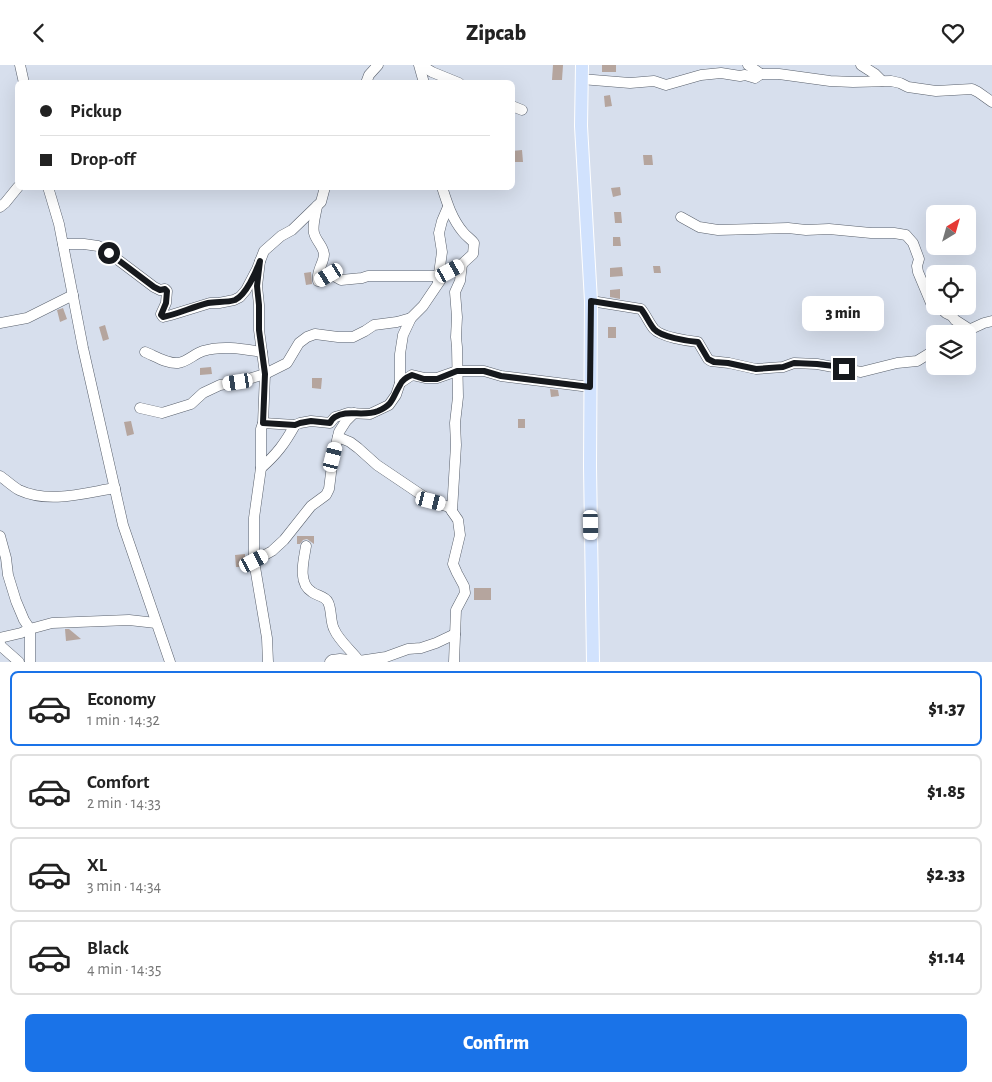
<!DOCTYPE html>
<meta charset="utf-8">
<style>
body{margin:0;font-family:"Alegreya Sans",sans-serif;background:#f2f2f2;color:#222;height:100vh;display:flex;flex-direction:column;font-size:19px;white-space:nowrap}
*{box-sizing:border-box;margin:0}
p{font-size:16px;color:#767676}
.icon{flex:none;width:28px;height:28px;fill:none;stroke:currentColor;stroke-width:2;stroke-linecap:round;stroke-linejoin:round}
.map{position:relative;height:597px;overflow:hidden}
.side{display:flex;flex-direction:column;background:#fff;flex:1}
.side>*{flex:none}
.hud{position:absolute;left:15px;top:15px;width:500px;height:110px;border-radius:8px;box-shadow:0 5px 20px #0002;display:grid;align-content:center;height:110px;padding:0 25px;background:#fff}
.needle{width:32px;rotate:37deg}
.tools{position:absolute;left:926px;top:140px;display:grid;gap:10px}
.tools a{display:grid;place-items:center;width:50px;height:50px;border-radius:8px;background:#fff;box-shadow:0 5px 20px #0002;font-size:25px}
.end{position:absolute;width:22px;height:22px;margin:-11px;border:6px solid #16191d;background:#fff;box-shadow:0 0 0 2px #fff}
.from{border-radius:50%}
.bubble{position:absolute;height:35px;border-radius:8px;background:#fff;box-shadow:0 5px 20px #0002;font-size:16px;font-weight:800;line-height:35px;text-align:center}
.car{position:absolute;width:15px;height:30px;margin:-15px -8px;border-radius:6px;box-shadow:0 0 4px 1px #0007;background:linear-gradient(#fff 24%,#345 0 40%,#fff 0 76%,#345 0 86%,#fff 0)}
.hud b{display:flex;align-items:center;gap:18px;height:48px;font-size:19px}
.hud b+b{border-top:1px solid #e0e0e0}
.hud i{width:12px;height:12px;background:#222}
ul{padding:9px 0 0;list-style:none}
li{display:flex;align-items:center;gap:15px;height:75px;margin:0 10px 8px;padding:0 15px;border:2px solid #e0e0e0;border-radius:8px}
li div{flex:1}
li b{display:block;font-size:19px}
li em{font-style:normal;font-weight:800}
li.on{border-color:#1a73e8}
li>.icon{width:45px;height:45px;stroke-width:1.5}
.cta{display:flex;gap:10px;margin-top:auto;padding:10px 25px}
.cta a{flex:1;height:58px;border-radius:8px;background:#1a73e8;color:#fff;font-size:20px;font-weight:800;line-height:58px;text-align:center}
header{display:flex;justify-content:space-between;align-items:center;height:65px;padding:0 25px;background:#fff;font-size:22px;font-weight:800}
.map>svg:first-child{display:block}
.building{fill:#b5a59e}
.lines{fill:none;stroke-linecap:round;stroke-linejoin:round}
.minor-casing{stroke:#59606c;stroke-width:11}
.major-casing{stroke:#fff;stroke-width:14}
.minor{stroke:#fff;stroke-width:10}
.major{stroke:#d1e2fd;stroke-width:12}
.route{stroke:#16191d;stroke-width:6}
</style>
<header><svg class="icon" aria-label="back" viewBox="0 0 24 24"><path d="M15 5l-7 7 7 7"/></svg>Zipcab<svg class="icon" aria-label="heart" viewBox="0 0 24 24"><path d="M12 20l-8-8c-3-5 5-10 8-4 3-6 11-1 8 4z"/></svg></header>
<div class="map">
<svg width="992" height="597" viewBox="0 0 992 597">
<rect width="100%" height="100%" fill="#d7dfed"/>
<g class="building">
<polygon points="553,0 563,0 562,15 552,15"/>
<rect x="602" y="0" width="14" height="7"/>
<polygon points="610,30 612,41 605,42 604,31"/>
<polygon points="522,85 523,97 512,97 512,86"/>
<polygon points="643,90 652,90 653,100 644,100"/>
<polygon points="620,122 621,130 613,132 611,123"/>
<polygon points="614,147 621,147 622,158 615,158"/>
<polygon points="613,172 620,172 621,181 613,181"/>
<polygon points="653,201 660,201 661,208 654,208"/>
<polygon points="622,202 623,211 610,212 610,203"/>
<polygon points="311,207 312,219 306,220 304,208"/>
<polygon points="620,224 620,234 610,232 610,225"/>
<polygon points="63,243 67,254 60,257 57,245"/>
<polygon points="105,260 109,274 103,276 99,262"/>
<rect x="608" y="262" width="8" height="11"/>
<polygon points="211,302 212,309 200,310 200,303"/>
<polygon points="312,313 322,313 321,324 312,323"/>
<polygon points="550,324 558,325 559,331 551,332"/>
<rect x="518" y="354" width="7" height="9"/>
<polygon points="131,356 134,369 127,371 124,357"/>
<polygon points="297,471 314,471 314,479 307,474 303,475 300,479 297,479"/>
<polygon points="245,489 245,502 236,502 235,490"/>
<rect x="474" y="523" width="17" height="12"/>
<polygon points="65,564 69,564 81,574 66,576"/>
</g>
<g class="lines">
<g class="minor-casing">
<g id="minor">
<polyline points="20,0 24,18"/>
<polyline points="419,0 424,18"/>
<polyline points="421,0 432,7 459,18"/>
<polyline points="748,0 761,9"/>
<polyline points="861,0 875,9 882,16"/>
<polyline points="581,14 630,18 654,16 666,20 701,10 721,8 740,11 745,10 755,13 761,9 779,9 830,16 853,17 891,16 900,18 908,22 936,26 972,24 978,27 992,37"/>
<polyline points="366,18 369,10 378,0"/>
<polyline points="512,41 522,45"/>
<polyline points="48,122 59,159 83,283 123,460 170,597"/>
<path d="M 317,141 C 316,149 312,160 314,168 C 316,176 323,181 324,189 C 324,198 316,206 318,216 L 319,216 L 329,210 L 334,211 L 341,215 L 362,213 L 368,211 L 438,211"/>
<polyline points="0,142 5,138 18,122"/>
<polyline points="681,152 699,162 718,165 788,163 806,165 829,164 871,168 894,168 906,170 913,178 919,194 917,201 918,207 931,238 935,240"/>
<polyline points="63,179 84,179 98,181 109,188 154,222 160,225 165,224 167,226 166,238 161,249 163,252 171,250 210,238 219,238 234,235 240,232 246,225 257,204 264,186 281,171 292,165 321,137 325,122"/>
<polyline points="260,196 257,221 259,240 259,265 265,309 263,358 261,364 261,403 254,453 254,496 267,573 268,597"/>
<polyline points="438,216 442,187 439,168 442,156 448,142"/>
<path d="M 591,236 L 641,244 C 646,250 649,258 654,264 C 661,272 688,276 698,277 L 708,294 L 711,296 L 729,298 L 756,304 L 783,302 L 794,298 L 817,299 L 861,307 L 897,298 L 917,296 L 935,285"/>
<polyline points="938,241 946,248 952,251 955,255 969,264"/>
<polyline points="0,258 27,253 73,230"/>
<polyline points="960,269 984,258 992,256"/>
<path d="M 145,287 C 155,291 167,299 178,298 C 187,297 194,289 203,286 C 222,280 243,284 262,287"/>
<polyline points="400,318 412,310 425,313 437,313 457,306 484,306 501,311 590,322"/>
<polyline points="140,343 162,348 191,339 203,328 220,320 238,317 265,309 287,298 299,278 307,272 315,269 338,272 353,272 365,266 374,260 397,257 411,253"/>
<path d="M 263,358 L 295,360 L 300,358 L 311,356 L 330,358 L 335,352 L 342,350 L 348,348 L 370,349 L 389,340 L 396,330 L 400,318 L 400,289 L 403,270 L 411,253 L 423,241 L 442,213 L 450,206 L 462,199 L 473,189 L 474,178 C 471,174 466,171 463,167 C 452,154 447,138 442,122"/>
<polyline points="338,372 350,377 358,383 377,400 423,431 431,436 449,442 458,455 460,470 453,499 457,508 464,521 465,528 456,545 454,597"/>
<path d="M 261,403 C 277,389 285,378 295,360"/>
<path d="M 0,411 C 6,415 12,421 19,425 C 49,439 84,428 115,423"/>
<polyline points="452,446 456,380 455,358 458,332 457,282 456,272 457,252 455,227 460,216 462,199"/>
<polyline points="0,471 6,493 8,510 16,536 24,555 30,564 30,597"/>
<path d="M 306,481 C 304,494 297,518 312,527 C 317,531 325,531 328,537 C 332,545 330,556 334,564 C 339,576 352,586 360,597"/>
<polyline points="254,496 272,486 284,475 311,441 326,430 329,424 333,392 339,367 346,356 354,348"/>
<polyline points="0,573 21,568 30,564 52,558 129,555 156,558"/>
<polyline points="0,579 2,582 19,597"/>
<polyline points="330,597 332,595 340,594 359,596 386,592 408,584 421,583 436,578 455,569"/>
</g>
</g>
<g class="major-casing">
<polyline id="major" points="582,0 581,61 591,236 590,401 593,597"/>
</g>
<use href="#minor" class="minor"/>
<use href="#major" class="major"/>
</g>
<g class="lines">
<path class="route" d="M 109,188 L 154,222 L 160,225 L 165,224 L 167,226 L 166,238 L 161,250 L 163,252 C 178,249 192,242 208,238 C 216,236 226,238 235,235 C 246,230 256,207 260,196 L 257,221 L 259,240 L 259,265 L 265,309 L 263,358 L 295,360 L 300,358 L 311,356 L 330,358 C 331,356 333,353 335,352 C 347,344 363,352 378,346 C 394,339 392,333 400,320 C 402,315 407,312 412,310 L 424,314 L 437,314 L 457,306 L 484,306 L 501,311 L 590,322 L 591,236 L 641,244 C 646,250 649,258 654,264 C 661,272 687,276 698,277 L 708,294 L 714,297 L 728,298 L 756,304 L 783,302 L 794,298 L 817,299 L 834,301 L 844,304"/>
</g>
</svg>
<div class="tools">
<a><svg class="needle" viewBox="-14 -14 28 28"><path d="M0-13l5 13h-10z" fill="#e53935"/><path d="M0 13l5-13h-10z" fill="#767676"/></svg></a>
<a><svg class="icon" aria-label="locate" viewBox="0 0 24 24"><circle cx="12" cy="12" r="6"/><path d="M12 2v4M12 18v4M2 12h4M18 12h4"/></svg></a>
<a><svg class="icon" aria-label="layers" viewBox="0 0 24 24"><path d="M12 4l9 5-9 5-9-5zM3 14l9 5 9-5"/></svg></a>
</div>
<i class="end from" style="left:109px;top:188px"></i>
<i class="end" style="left:844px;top:304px"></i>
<div class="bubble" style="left:802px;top:231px;width:82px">3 min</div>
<i class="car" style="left:450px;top:206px;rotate:61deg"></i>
<i class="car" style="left:329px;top:210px;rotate:239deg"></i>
<i class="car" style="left:238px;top:317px;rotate:261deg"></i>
<i class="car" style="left:333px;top:392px;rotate:14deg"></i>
<i class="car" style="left:431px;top:436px;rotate:104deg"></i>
<i class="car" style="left:591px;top:460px;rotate:179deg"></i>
<i class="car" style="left:254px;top:496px;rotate:63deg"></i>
<div class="hud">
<b><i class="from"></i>Pickup</b>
<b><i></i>Drop-off</b>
</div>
</div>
<section class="side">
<ul>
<li class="on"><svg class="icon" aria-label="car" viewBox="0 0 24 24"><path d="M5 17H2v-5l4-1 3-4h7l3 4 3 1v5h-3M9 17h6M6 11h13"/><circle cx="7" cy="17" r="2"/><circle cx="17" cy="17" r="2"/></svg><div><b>Economy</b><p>1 min · 14:32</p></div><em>$1.37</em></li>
<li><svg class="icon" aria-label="car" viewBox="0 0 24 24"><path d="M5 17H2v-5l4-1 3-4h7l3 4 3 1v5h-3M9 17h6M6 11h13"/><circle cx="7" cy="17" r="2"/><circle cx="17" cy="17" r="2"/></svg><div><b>Comfort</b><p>2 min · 14:33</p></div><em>$1.85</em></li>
<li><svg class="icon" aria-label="car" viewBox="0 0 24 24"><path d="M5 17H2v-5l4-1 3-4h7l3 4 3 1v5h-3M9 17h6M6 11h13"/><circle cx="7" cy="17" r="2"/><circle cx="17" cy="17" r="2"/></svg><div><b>XL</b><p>3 min · 14:34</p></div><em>$2.33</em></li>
<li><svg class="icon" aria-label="car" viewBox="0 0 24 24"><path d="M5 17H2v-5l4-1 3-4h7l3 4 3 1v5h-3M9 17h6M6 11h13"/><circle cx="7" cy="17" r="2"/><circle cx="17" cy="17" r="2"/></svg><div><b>Black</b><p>4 min · 14:35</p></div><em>$1.14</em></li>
</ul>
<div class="cta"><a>Confirm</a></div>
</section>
